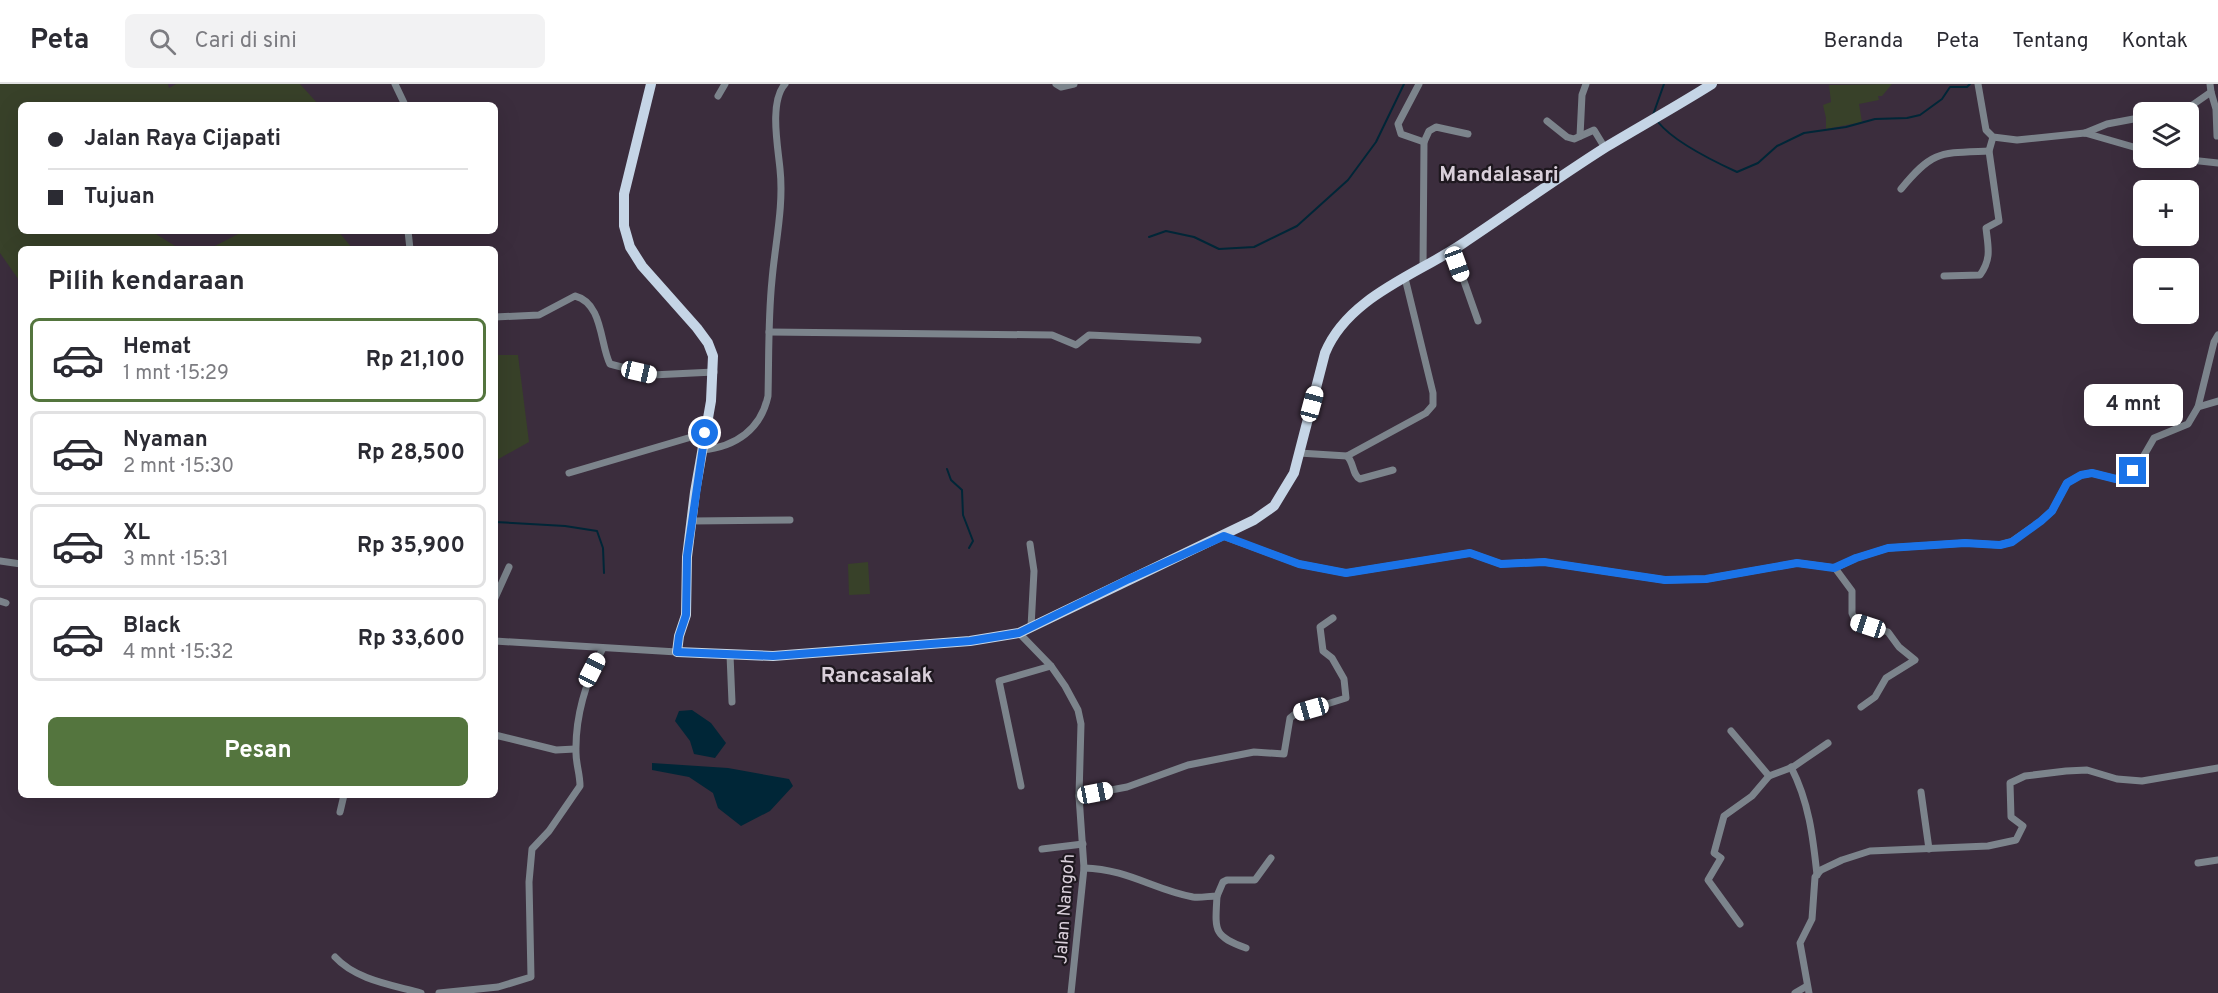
<!DOCTYPE html>
<html lang="id">
<meta charset="utf-8">
<style>
body{margin:0;font-family:Overpass,sans-serif;background:#f2f2f3;color:#2b2b33;height:100vh;display:flex;flex-direction:column;font-size:22px;white-space:nowrap}
*{box-sizing:border-box;margin:0}
p{font-size:20px;color:#7c7c81}
.icon{flex:none;width:33px;height:33px;fill:none;stroke:currentColor;stroke-width:2;stroke-linecap:round;stroke-linejoin:round}
.map{position:relative;flex:1;overflow:hidden}
.drawer{position:absolute;left:18px;top:162px;width:480px;height:552px;display:flex;flex-direction:column;background:#fff;border-radius:9px;box-shadow:0 6px 24px #0002}
.drawer>*{flex:none}
.top-card{position:absolute;left:18px;top:18px;width:480px;height:132px;border-radius:9px;box-shadow:0 6px 24px #0002;display:grid;align-content:center;height:132px;padding:0 30px;background:#fff}
.controls{position:absolute;left:2133px;top:18px;display:grid;gap:12px}
.controls a{display:grid;place-items:center;width:66px;height:66px;border-radius:9px;background:#fff;box-shadow:0 6px 24px #0002;font-size:30px}
.end{position:absolute;width:27px;height:27px;margin:-14px;border:8px solid #1a73e8;background:#fff;box-shadow:0 0 0 3px #fff}
.from{border-radius:50%}
.bubble{position:absolute;height:42px;border-radius:9px;background:#fff;box-shadow:0 6px 24px #0002;font-size:20px;font-weight:700;line-height:42px;text-align:center}
.car{position:absolute;width:18px;height:36px;margin:-18px -9px;border-radius:8px;box-shadow:0 0 4px 2px #0007;background:linear-gradient(#fff 24%,#345 0 40%,#fff 0 76%,#345 0 86%,#fff 0)}
.top-card b{display:flex;align-items:center;gap:21px;height:57px;font-size:22px}
.top-card b+b{border-top:2px solid #e1e1e2}
.top-card i{width:15px;height:15px;background:#2b2b33}
ul{padding:0;list-style:none}
li{display:flex;align-items:center;gap:18px;height:84px;margin:0 12px 9px;padding:0 18px;border:3px solid #e1e1e2;border-radius:9px}
li div{flex:1}
li b{display:block;font-size:22px}
li em{font-style:normal;font-weight:700}
li.current{border-color:#54753e}
li>.icon{width:54px;height:54px;stroke-width:1.5}
h2{padding:0 30px;font-size:27px;line-height:72px}
.button{display:flex;gap:12px;margin-top:auto;padding:12px 30px}
.button a{flex:1;height:69px;border-radius:9px;background:#54753e;color:#fff;font-size:24px;font-weight:700;line-height:69px;text-align:center}
header{display:flex;align-items:center;gap:36px;box-sizing:border-box;height:84px;padding:0 30px;background:#fff;border-bottom:2px solid #e1e1e2}
header strong{font-size:28px}
nav{display:flex;gap:33px;margin-inline-start:auto;font-size:21px}
.search{width:420px;height:54px;background:#f2f2f3;display:flex;align-items:center;gap:15px;box-sizing:border-box;padding:0 21px;border-radius:9px;color:#7c7c81;font-size:22px}
.map>svg:first-child{display:block}
.green{fill:#384129}
.water{fill:#002637}
.lines{fill:none;stroke-linecap:round;stroke-linejoin:round}
.stream{stroke:#002637;stroke-width:2}
.minor{stroke:#7c848c;stroke-width:7}
.primary{stroke:#c5d5e6;stroke-width:10}
.route{stroke:#1a73e8;stroke-width:8}
.labels{text-anchor:middle;stroke-width:4.5;stroke-linejoin:round;paint-order:stroke}
.street-label{font-size:18px;fill:#d9cfda;stroke:#1e181f}
.quarter-label{font-size:21px;font-weight:bold;fill:#d9cfda;stroke:#1e181f}
</style>
<header>
<strong>Peta</strong>
<div class="search"><svg class="icon" aria-label="search" viewBox="0 0 24 24"><circle cx="10" cy="10" r="6"/><path d="M15 15l6 6"/></svg>Cari di sini</div>
<nav><a>Beranda</a><a>Peta</a><a>Tentang</a><a>Kontak</a></nav>
</header>
<div class="map">
<svg width="2218" height="909" viewBox="0 0 2218 909">
<rect width="100%" height="100%" fill="#3b2d3d"/>
<g class="green">
<polygon points="0,0 168,0 169,4 176,0 300,0 319,21 21,21 21,147 151,147 180,165 21,165 21,199 0,169"/>
<polygon points="1892,0 1882,12 1878,12 1879,16 1859,20 1862,38 1826,45 1826,34 1823,21 1831,18 1829,1"/>
<polygon points="244,147 338,147 353,165 209,165"/>
<polygon points="495,271 518,271 529,358 495,377"/>
<polygon points="868,478 870,510 849,511 848,480"/>
</g>
<g class="water">
<polygon points="692,626 711,639 726,659 715,674 694,670 690,657 675,637 679,627"/>
<polygon points="652,679 728,684 789,695 793,702 770,727 741,742 718,724 713,709 689,693 652,686"/>
</g>
<g class="lines">
<g class="stream">
<polyline points="1653,31 1664,0"/>
<path d="M 1658,38 C 1674,58 1713,77 1737,88 L 1758,79 L 1777,62 L 1804,49 L 1846,43 L 1875,35 L 1907,34 L 1920,31 L 1942,15 L 1950,3 L 1967,3 L 1970,0"/>
<polyline points="1149,153 1166,147 1194,153 1219,165 1254,163 1297,142 1348,96 1376,58 1404,0"/>
<polyline points="947,385 951,396 962,406 963,431 973,457 969,464"/>
<polyline points="495,438 565,442 597,447 603,464 604,489"/>
</g>
<g class="minor">
<polyline points="395,0 405,21"/>
<polyline points="1056,0 1061,3 1074,0"/>
<polyline points="1419,0 1398,40 1401,50 1424,58 1429,47 1436,43 1468,50"/>
<polyline points="1978,0 1986,46 1993,53 2017,56 2085,49 2144,66"/>
<polyline points="2211,8 2216,25 2217,52"/>
<polyline points="718,12 725,0"/>
<polyline points="2164,28 2191,22 2211,8 2210,0"/>
<polyline points="1547,37 1567,53 1574,55 1594,46 1605,64"/>
<polyline points="2085,49 2107,40 2144,33"/>
<polyline points="1580,52 1582,11 1586,0"/>
<polyline points="2172,74 2218,79"/>
<path d="M 1901,105 C 1933,66 1940,69 1989,67"/>
<polyline points="408,147 410,165"/>
<polyline points="1453,166 1478,237"/>
<polyline points="1423,184 1424,58"/>
<path d="M 1944,192 L 1980,191 C 1992,174 1988,163 1986,144 L 1999,137 L 1989,67 L 1993,53"/>
<path d="M 495,233 L 539,231 L 575,212 C 603,219 600,261 610,280 L 652,291 L 714,288"/>
<polyline points="769,248 1052,251 1076,261 1089,251 1198,256"/>
<polyline points="2198,323 2214,258 2218,251"/>
<path d="M 702,366 C 736,363 761,345 768,312 C 769,273 768,235 772,196 C 775,160 784,122 780,85 C 778,63 769,18 785,0"/>
<path d="M 1299,369 L 1347,372 C 1354,378 1352,391 1360,395 L 1393,386"/>
<polyline points="1347,372 1426,329 1433,321 1433,309 1405,194"/>
<polyline points="569,389 705,349"/>
<polyline points="692,437 790,436"/>
<polyline points="1223,452 1299,480 1346,489 1470,469 1501,480 1544,478 1665,496 1706,495 1797,479 1835,484 1856,474 1888,464 1965,459 2000,461 2011,458 2041,437 2052,427 2067,399 2081,391 2092,389 2116,395 2126,392 2139,380 2154,354 2188,340 2198,323 2218,317"/>
<polyline points="1030,460 1034,487 1031,543"/>
<polyline points="0,477 21,480"/>
<polyline points="1835,484 1852,507 1852,529 1856,538 1888,548 1899,563 1915,576 1886,594 1875,613 1861,623"/>
<polyline points="495,514 509,483"/>
<polyline points="0,517 6,519"/>
<polyline points="1019,549 1051,582 1065,602 1078,626 1081,640 1079,712 1084,784 1071,909"/>
<polyline points="495,557 677,568"/>
<polyline points="730,571 732,618"/>
<polyline points="1731,647 1769,692 1793,683 1828,659"/>
<polyline points="495,651 556,666 575,665"/>
<path d="M 1791,683 C 1809,718 1813,753 1817,791"/>
<polyline points="1021,702 999,597 1051,582"/>
<polyline points="1921,708 1929,765"/>
<polyline points="1079,712 1127,703 1188,681 1254,668 1284,670 1290,634 1295,630 1346,614 1344,595 1332,574 1323,567 1320,543 1333,534"/>
<polyline points="340,728 344,711"/>
<polyline points="1042,765 1083,760"/>
<polyline points="2198,779 2218,776"/>
<path d="M 1084,784 C 1128,785 1154,806 1193,813 C 1201,814 1209,812 1217,812 L 1223,798 L 1227,796 L 1255,796 L 1271,774"/>
<path d="M 1217,812 C 1215,847 1213,852 1246,864"/>
<polyline points="1740,840 1708,796 1721,774 1714,769 1724,732 1752,712 1769,692"/>
<path d="M 335,873 C 356,896 393,901 421,909"/>
<path d="M 439,909 L 498,903 L 531,893 L 529,798 L 532,765 L 549,747 L 580,702 C 580,690 576,680 576,669 C 575,633 587,595 603,564"/>
<polyline points="1795,909 1807,902"/>
<polyline points="1809,909 1800,859 1812,835 1815,793 1821,786 1842,776 1870,767 1988,762 2016,756 2023,742 2011,733 2010,699 2025,692 2066,687 2087,686 2117,695 2142,697 2218,684"/>
</g>
<path class="primary" d="M 651,0 L 624,110 L 624,142 L 630,163 L 642,182 L 697,244 L 708,259 L 713,272 L 711,317 L 695,408 L 687,473 L 686,531 L 679,552 L 677,568 L 773,572 L 970,557 L 1019,549 L 1254,436 L 1274,422 L 1294,389 L 1325,269 C 1348,213 1416,191 1462,160 C 1510,128 1557,94 1606,63 C 1641,42 1677,22 1712,0"/>
</g>
<g class="lines">
<polyline class="route" points="705,349 687,472 686,531 679,552 677,568 773,572 970,557 1019,549 1129,495 1224,452 1299,480 1346,489 1470,469 1501,480 1544,478 1665,496 1706,495 1797,479 1834,484 1856,474 1888,464 1965,459 2000,461 2012,458 2041,437 2052,427 2067,399 2081,391 2092,389 2116,395 2133,387"/>
</g>
<g class="labels">
<g class="street-label">
<text transform="translate(1064 825) rotate(-86)" y="6">Jalan Nangoh</text>
</g>
<g class="quarter-label">
<text x="1499" y="97">Mandalasari</text>
<text x="877" y="598">Rancasalak</text>
</g>
</g>
</svg>
<div class="controls">
<a><svg class="icon" aria-label="layers" viewBox="0 0 24 24"><path d="M12 4l9 5-9 5-9-5zM3 14l9 5 9-5"/></svg></a>
<a>+</a>
<a>−</a>
</div>
<i class="end from" style="left:705px;top:349px"></i>
<i class="end" style="left:2133px;top:387px"></i>
<div class="bubble" style="left:2084px;top:300px;width:99px">4 mnt</div>
<i class="car" style="left:1457px;top:180px;rotate:160deg"></i>
<i class="car" style="left:639px;top:288px;rotate:103deg"></i>
<i class="car" style="left:1312px;top:320px;rotate:15deg"></i>
<i class="car" style="left:1868px;top:542px;rotate:288deg"></i>
<i class="car" style="left:592px;top:586px;rotate:27deg"></i>
<i class="car" style="left:1311px;top:625px;rotate:254deg"></i>
<i class="car" style="left:1095px;top:709px;rotate:79deg"></i>
<div class="top-card">
<b><i class="from"></i>Jalan Raya Cijapati</b>
<b><i></i>Tujuan</b>
</div>
<section class="drawer">
<h2>Pilih kendaraan</h2>
<ul>
<li class="current"><svg class="icon" aria-label="car" viewBox="0 0 24 24"><path d="M5 17H2v-5l4-1 3-4h7l3 4 3 1v5h-3M9 17h6M6 11h13"/><circle cx="7" cy="17" r="2"/><circle cx="17" cy="17" r="2"/></svg><div><b>Hemat</b><p>1 mnt · 15:29</p></div><em>Rp 21,100</em></li>
<li><svg class="icon" aria-label="car" viewBox="0 0 24 24"><path d="M5 17H2v-5l4-1 3-4h7l3 4 3 1v5h-3M9 17h6M6 11h13"/><circle cx="7" cy="17" r="2"/><circle cx="17" cy="17" r="2"/></svg><div><b>Nyaman</b><p>2 mnt · 15:30</p></div><em>Rp 28,500</em></li>
<li><svg class="icon" aria-label="car" viewBox="0 0 24 24"><path d="M5 17H2v-5l4-1 3-4h7l3 4 3 1v5h-3M9 17h6M6 11h13"/><circle cx="7" cy="17" r="2"/><circle cx="17" cy="17" r="2"/></svg><div><b>XL</b><p>3 mnt · 15:31</p></div><em>Rp 35,900</em></li>
<li><svg class="icon" aria-label="car" viewBox="0 0 24 24"><path d="M5 17H2v-5l4-1 3-4h7l3 4 3 1v5h-3M9 17h6M6 11h13"/><circle cx="7" cy="17" r="2"/><circle cx="17" cy="17" r="2"/></svg><div><b>Black</b><p>4 mnt · 15:32</p></div><em>Rp 33,600</em></li>
</ul>
<div class="button"><a>Pesan</a></div>
</section>
</div>
